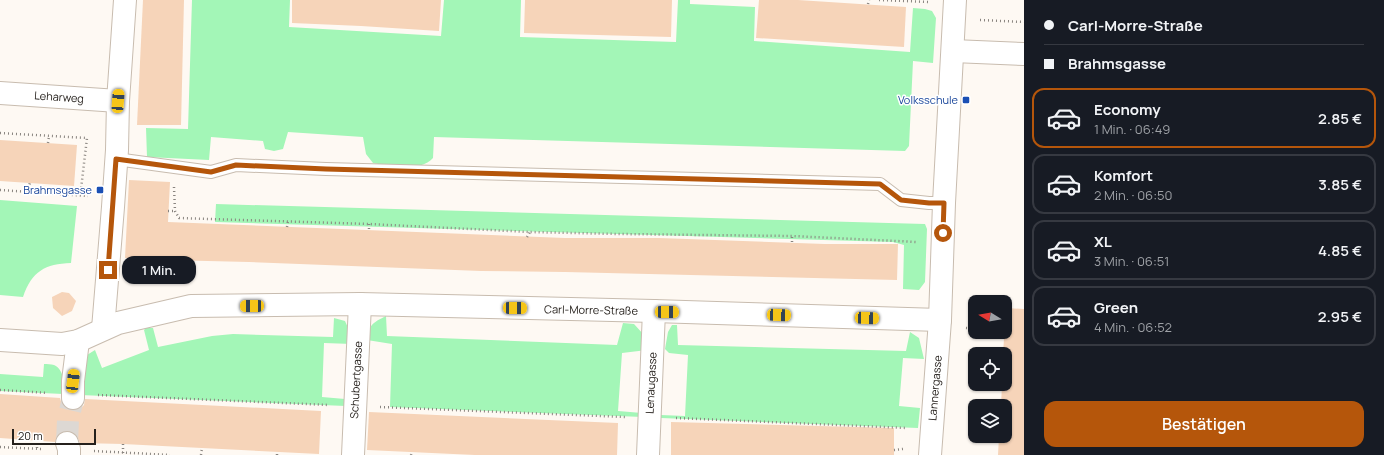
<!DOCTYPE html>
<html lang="de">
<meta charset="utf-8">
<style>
body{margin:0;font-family:Manrope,sans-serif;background:#20242c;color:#f1f3f6;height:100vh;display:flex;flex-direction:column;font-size:15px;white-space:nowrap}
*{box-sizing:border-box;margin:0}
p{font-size:13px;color:#9ea1a6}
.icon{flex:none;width:22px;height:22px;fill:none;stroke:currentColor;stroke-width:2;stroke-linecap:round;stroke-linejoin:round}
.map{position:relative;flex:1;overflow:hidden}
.drawer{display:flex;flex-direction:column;background:#171b24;width:360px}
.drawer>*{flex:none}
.top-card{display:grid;align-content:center;height:88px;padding:0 20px;background:#171b24}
.needle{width:26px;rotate:281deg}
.controls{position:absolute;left:968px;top:295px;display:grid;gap:8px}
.controls a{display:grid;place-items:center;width:44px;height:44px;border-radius:8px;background:#171b24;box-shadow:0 1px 3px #0004;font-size:20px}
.scale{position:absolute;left:12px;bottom:10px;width:84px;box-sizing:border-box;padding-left:4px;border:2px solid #25201c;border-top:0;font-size:11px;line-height:14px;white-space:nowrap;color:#25201c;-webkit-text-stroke:3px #fff;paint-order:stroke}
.end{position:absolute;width:18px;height:18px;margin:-9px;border:5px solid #b5560b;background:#fff;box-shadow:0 0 0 2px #fff}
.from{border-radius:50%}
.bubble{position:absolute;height:28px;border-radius:12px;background:#171b24;box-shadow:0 1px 3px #0004;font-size:13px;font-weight:600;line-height:28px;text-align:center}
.car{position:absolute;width:12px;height:24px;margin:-12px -6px;border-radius:5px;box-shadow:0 0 3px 1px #0007;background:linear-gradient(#f5c518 24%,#345 0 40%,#f5c518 0 76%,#345 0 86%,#f5c518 0)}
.top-card b{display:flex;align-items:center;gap:14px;height:38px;font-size:15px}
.top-card b+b{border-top:1px solid #363941}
.top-card i{width:10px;height:10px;background:#f1f3f6}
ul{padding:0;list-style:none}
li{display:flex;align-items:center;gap:12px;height:60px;margin:0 8px 6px;padding:0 12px;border:2px solid #363941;border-radius:12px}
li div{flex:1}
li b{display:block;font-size:15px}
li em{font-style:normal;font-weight:600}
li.selected{border-color:#b5560b}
li>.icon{width:36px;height:36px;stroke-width:1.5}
.primary-button{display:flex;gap:8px;margin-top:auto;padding:8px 20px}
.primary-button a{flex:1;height:46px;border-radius:12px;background:#b5560b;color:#fff;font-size:16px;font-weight:600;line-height:46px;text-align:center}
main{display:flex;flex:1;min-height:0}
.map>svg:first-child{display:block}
.green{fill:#a3f6b7}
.building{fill:#f6d4b9}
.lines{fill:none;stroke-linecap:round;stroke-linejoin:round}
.street-tunnel{stroke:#ddd8d3;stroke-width:22;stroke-dasharray:22 11;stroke-linecap:butt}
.lane-casing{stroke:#c8bcaf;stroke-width:14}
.street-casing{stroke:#c8bcaf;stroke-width:24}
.path{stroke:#89847f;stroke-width:2.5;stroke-dasharray:1 3;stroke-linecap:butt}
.lane{stroke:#fff;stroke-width:12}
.street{stroke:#fff;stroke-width:22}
.route{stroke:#b5560b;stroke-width:5}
.transit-dot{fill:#1a4fb4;stroke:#fff;stroke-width:1.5}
.labels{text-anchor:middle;stroke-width:3;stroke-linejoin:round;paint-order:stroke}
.street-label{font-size:11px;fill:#25201c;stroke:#fff}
.transit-label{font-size:11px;fill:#164399;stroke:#fff;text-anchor:end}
</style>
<main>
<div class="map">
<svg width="1024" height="455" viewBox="0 0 1024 455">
<rect width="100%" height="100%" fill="#fef9f3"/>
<g class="green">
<path d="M 192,0 L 290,0 L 289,27 L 441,36 L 444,0 L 521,0 L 520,37 L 676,42 L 678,0 L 690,0 L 690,4 L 755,7 L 754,41 L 910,52 L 913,8 L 925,9 L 932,11 L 936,18 L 933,63 L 913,61 L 909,146 L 905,151 L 434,137 L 433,158 C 419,173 391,166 373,163 L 366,154 L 363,137 L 288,132 L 283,149 L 274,151 L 265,149 L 263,141 L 211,137 L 209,160 L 147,157 L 146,128 L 188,129 Z"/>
<path d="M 0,200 L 77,206 L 71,263 C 45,264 32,271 23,297 L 0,295 Z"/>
<polygon points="216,204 925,224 927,229 925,282 919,290 903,289 904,245 893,242 215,222"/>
<path d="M 386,316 L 387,336 L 617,345 L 623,323 L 634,324 L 644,335 L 647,350 L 622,353 L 618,411 L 642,413 L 643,417 L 390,407 L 392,344 L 367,340 C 369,325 372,323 386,316 Z"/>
<polygon points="334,318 345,321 349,330 352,344 324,343 322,397 345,399 346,406 80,395 87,355 95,350 102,368 149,350 144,330 146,328 153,328 158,347 212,336 233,334 333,337"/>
<polygon points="672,325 677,325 678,345 906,351 910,332 919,338 924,359 903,358 899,406 920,408 918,428 661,418 661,415 685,416 688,355 669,353 665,349 668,332"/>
<path d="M 44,364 C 47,364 51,364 54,365 C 65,370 64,385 63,394 L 0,391 L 0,374 L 43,377 Z"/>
</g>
<g class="building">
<polygon points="143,0 184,0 181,125 137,125"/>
<polygon points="292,0 441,0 439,31 361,26 292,23"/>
<polygon points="525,0 672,0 671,37 524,33"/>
<polygon points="759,0 798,0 906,7 904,47 756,38"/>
<polygon points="0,140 77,145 74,186 0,181"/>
<polygon points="129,180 170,182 168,222 565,238 659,238 825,244 898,244 897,280 565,272 481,271 249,262 166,260 125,258"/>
<polygon points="62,292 69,293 76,301 72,311 62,316 53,308 52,297"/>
<polygon points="1006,308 1024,309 1024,455 998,455 999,436 1005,436 1005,406 1001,406 1002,384 1005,384 1005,354 1003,354"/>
<polygon points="0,394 60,398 62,405 67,409 73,410 80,409 84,405 85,399 321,411 319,454 123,444 80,443 76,434 69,431 63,431 58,434 55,442 0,438"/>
<polygon points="369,412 618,423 617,455 475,455 367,450"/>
<polygon points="671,422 894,428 894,455 671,455"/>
</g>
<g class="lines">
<polyline class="street-tunnel" points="67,443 68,420 73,398"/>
<g class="lane-casing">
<polyline id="lane" points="116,159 211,172 236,165 326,169 880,184 901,200 929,203 944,203"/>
</g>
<g class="street-casing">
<g id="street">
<polyline points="953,51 1024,54"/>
<polyline points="0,93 118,101"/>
<polyline points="103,329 113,207 117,150 118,101 125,0"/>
<polyline points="0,340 62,344 78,341 118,323 191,306 360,304 654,311 940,320"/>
<polyline points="73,398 73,381 78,341"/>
<polyline points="67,443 69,449 69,455"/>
<polyline points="353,455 360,304"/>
<polyline points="648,455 654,311"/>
<polyline points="930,455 940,320 944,203 955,0"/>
</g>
</g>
<g class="path">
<polyline points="879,0 929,2"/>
<polyline points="868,4 869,0"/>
<polyline points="980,20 1024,22"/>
<polyline points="0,133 87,138 81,189 75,195"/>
<polyline points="48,143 49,136"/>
<polyline points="174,187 175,211 179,218 369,224 530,232 618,234 792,236 917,242"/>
<polyline points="0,190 88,196"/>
<polyline points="27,192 30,183"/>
<polyline points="168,211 175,211"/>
<polyline points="369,224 369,231"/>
<polyline points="287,227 288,221"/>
<polyline points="527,237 530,232"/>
<polyline points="792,242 792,236"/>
<polyline points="966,328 975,329"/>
<polyline points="0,390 47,393"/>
<polyline points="98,395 329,405"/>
<polyline points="380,407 625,417"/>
<polyline points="676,418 907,428"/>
<polyline points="123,444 123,453"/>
<polyline points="0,447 41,449"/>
<polyline points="37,448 37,440"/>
<polyline points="894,450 903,449 903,452"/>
<polyline points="94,451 170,455"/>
<polyline points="201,455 202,448"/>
<polyline points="277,455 277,452"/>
<polyline points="411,455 412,452"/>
</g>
<use href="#lane" class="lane"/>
<use href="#street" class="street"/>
</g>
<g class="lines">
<polyline class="route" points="108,270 116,159 211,172 236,165 326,169 880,184 901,200 929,203 944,203 943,233"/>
</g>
<g class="transit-dot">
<rect x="962" y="96" width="8" height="8" rx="2"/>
<rect x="96" y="186" width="8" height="8" rx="2"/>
</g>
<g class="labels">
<g class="street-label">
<text transform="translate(59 97) rotate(4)" y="4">Leharweg</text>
<text transform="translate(591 310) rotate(1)" y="4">Carl-Morre-Straße</text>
<text transform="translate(356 380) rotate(-87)" y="4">Schubertgasse</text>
<text transform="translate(651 383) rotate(-87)" y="4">Lenaugasse</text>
<text transform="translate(935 388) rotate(-85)" y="4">Lannergasse</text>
</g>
<g class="transit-label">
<text x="958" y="104">Volksschule</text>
<text x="92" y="194">Brahmsgasse</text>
</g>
</g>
</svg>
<div class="controls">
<a><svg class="needle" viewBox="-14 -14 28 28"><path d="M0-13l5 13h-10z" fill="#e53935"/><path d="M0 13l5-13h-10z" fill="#9ea1a6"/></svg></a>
<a><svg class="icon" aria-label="locate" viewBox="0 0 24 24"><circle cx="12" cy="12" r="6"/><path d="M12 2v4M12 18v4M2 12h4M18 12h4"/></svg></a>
<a><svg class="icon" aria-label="layers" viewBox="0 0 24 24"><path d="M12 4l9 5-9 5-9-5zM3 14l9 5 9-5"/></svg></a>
</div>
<div class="scale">20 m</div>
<i class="end from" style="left:943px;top:233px"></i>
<i class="end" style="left:108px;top:270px"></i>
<div class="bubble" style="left:122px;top:256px;width:74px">1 Min.</div>
<i class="car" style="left:118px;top:101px;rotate:4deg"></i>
<i class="car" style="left:252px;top:306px;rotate:269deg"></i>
<i class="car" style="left:515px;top:308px;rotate:91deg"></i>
<i class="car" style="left:667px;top:312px;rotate:91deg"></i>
<i class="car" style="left:779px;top:315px;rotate:92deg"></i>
<i class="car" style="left:867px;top:318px;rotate:92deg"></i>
<i class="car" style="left:73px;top:381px;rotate:7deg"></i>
</div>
<section class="drawer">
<div class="top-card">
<b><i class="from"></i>Carl-Morre-Straße</b>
<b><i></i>Brahmsgasse</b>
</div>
<ul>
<li class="selected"><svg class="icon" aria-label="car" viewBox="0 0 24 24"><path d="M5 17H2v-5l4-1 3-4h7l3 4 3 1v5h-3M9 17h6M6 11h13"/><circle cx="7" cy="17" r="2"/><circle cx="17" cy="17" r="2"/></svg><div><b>Economy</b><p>1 Min. · 06:49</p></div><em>2.85 €</em></li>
<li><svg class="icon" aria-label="car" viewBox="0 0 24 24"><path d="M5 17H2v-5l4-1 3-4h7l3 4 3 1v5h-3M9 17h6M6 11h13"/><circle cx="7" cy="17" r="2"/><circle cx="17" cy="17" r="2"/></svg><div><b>Komfort</b><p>2 Min. · 06:50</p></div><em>3.85 €</em></li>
<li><svg class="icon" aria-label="car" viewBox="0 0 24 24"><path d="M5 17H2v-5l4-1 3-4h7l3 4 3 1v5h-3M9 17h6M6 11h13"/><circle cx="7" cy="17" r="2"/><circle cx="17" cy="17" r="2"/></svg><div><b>XL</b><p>3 Min. · 06:51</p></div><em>4.85 €</em></li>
<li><svg class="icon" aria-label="car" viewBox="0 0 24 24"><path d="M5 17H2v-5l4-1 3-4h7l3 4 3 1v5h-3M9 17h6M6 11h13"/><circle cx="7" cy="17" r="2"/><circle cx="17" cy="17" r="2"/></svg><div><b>Green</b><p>4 Min. · 06:52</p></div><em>2.95 €</em></li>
</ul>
<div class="primary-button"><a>Bestätigen</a></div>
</section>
</main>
